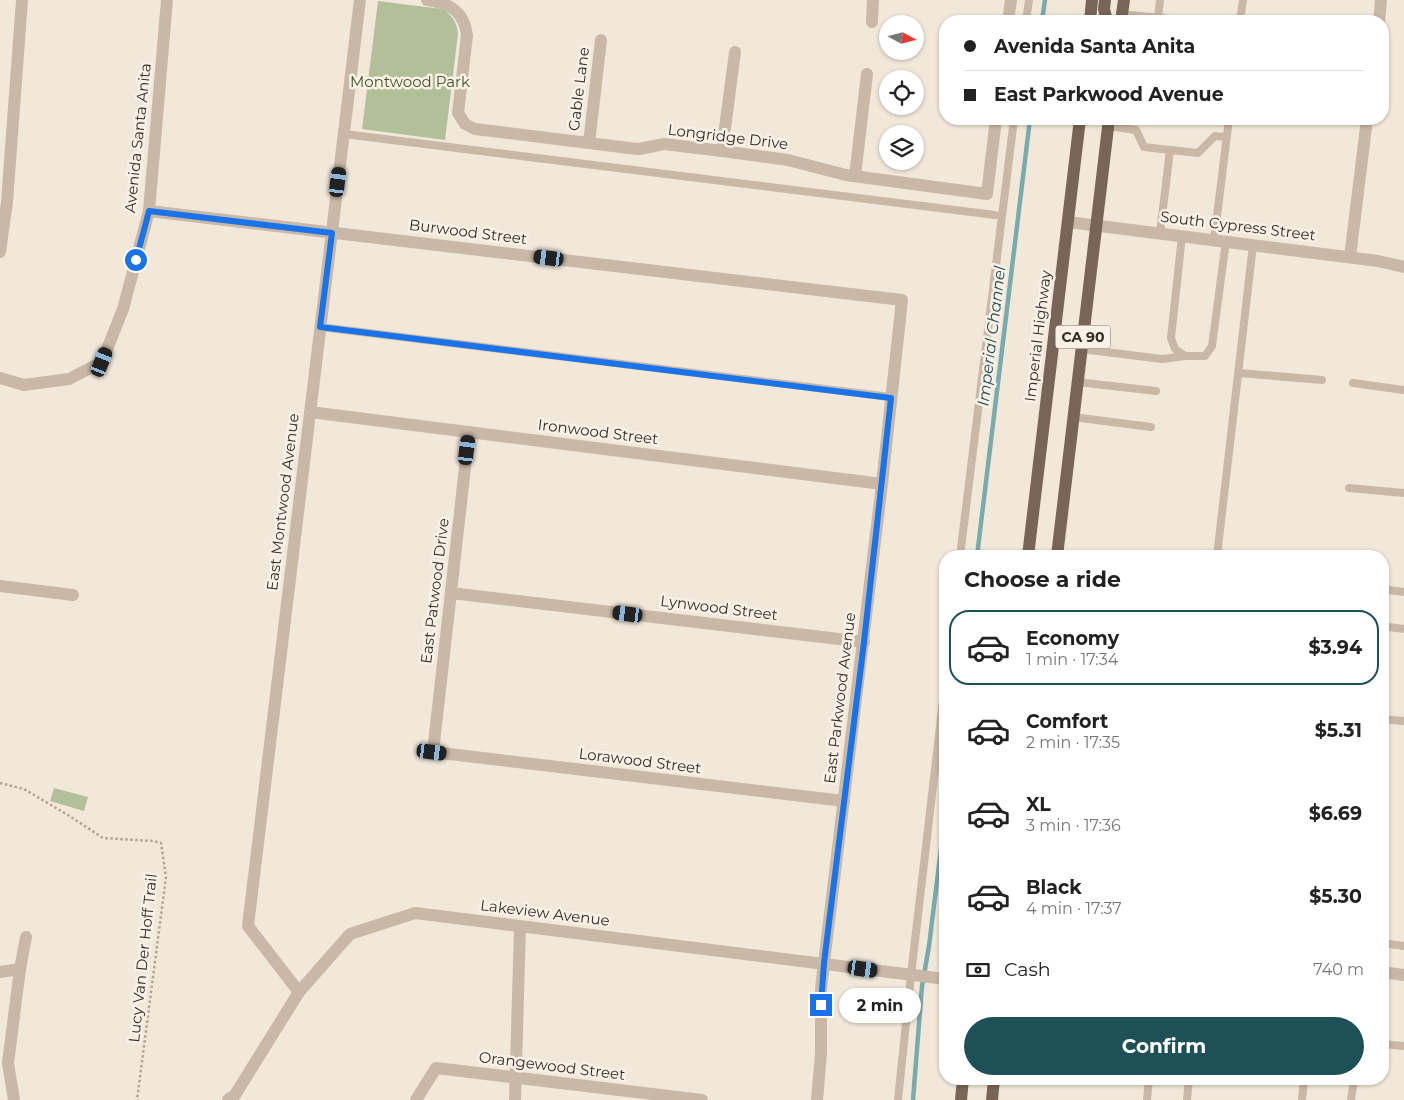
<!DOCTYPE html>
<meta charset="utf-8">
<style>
body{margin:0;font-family:Montserrat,sans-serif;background:#f2f2f2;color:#222;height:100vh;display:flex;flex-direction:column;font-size:19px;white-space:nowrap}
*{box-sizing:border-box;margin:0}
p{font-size:16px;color:#767676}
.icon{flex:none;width:28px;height:28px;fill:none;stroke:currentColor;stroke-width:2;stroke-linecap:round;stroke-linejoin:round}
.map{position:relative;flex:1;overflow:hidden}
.drawer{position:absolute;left:939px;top:550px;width:450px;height:535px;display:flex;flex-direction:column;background:#fff;border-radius:20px;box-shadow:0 1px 4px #0004}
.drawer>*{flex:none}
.top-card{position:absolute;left:939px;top:15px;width:450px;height:110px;border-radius:20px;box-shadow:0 1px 4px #0004;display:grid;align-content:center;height:110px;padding:0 25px;background:#fff}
.needle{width:32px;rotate:97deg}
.fabs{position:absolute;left:879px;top:15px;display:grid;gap:10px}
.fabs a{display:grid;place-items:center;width:45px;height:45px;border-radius:50%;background:#fff;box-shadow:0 1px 4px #0004;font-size:25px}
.end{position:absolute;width:22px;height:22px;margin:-11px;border:6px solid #1a73e8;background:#fff;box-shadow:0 0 0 2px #fff}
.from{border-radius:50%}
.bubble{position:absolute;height:35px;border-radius:18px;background:#fff;box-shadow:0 1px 4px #0004;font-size:16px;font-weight:700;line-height:35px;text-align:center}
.car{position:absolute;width:15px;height:30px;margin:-15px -8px;border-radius:6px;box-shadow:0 0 4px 1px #0007;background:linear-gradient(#222 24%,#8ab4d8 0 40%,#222 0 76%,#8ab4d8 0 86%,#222 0)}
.top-card b{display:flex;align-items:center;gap:18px;height:48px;font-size:19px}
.top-card b+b{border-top:1px solid #e0e0e0}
.top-card i{width:12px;height:12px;background:#222}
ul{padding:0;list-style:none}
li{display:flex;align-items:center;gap:15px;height:75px;margin:0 10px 8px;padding:0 15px;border:2px solid transparent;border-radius:20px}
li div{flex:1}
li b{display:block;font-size:19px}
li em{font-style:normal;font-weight:700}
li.current{border-color:#1d5057}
li>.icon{width:45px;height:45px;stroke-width:1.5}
h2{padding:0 25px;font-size:22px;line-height:60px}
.pay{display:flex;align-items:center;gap:12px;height:55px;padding:0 25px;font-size:19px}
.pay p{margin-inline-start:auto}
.primary-button{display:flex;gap:10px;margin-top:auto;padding:10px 25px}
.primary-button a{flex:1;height:58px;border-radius:30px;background:#1d5057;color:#fff;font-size:20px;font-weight:700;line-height:58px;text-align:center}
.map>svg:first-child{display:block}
.green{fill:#b2c09a}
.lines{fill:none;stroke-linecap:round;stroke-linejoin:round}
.stream{stroke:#79aaae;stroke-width:4.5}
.path{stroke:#b5a290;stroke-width:2.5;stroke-dasharray:2.5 2.5;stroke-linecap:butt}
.service{stroke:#c9b8a6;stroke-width:8}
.minor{stroke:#c9b8a6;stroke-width:12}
.primary{stroke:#786458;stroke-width:12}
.route{stroke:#1a73e8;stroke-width:6}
.labels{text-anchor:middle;stroke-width:5;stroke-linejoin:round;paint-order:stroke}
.shield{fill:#f9f1e6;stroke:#706760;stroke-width:1}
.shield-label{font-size:14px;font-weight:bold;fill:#362c27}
.park-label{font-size:15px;fill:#43542b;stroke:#f9f1e6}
.street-label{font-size:15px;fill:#362c27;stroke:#f9f1e6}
.water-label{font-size:16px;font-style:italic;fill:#1d5057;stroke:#f9f1e6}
</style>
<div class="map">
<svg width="1404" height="1100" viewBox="0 0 1404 1100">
<rect width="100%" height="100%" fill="#f1e8da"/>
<g class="green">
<path d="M 378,1 L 442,9 C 452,15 457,22 458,34 L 445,140 L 362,129 Z"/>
<polygon points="54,788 88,797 84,811 50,801"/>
</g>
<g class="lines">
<g class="stream">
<polyline points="1042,21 1045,0"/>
<polyline points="977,556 1030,119"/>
<polyline points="913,1100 922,986 929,946 945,816"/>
</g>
<polyline class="path" points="0,783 24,789 71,817 103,838 153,841 161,843 166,877 137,1100"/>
<g class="service">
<polyline points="1122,14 1188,21"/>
<polyline points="1158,17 1160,0"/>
<polyline points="1026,21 1029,0"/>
<polyline points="1240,21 1243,0"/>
<polyline points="1108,126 1136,130 1144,147 1170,150 1160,233"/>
<polyline points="344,134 995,215"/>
<polyline points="1170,150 1198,153 1215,136 1226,137"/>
<polyline points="1182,236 1171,338 1175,349 1185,356"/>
<polyline points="1214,240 1229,119"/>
<polyline points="320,327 891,397"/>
<polyline points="1081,349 1162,359 1185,356 1205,356 1212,346 1226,241"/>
<polyline points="1239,373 1322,380"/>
<polyline points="1077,382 1156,391"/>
<polyline points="1353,383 1404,390"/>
<polyline points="1073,417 1151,427"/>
<polyline points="1349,488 1404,493"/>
<polyline points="960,556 1014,119"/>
<polyline points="1217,556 1253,245"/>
<polyline points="1382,589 1404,592"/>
<polyline points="1382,626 1404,629"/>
<polyline points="1382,719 1404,721"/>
<polyline points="1382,749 1386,719"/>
<polyline points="1382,943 1404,946"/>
<polyline points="1382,1044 1404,1046"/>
<polyline points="898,1100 911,975 945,683"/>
<polyline points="1147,1100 1149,1079"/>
<polyline points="1187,1100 1189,1079"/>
<polyline points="1302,1100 1304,1079"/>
<polyline points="1351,1100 1354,1079"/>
</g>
<g class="minor">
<path d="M 427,0 C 449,3 464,11 467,35 L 458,113 L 465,124 L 475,129 L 629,148 L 639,149 L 664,144 L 722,151 L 788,160 L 846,175 L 987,194 L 996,119"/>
<polyline points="1008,21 1011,0"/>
<polyline points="1379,21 1381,0"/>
<polyline points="872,22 873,0"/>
<polyline points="589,143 601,40"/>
<polyline points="722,151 735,52"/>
<polyline points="855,176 867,74"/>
<polyline points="149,211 902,300 882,484 824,963 821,989 821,1053 817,1100"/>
<polyline points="1068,222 1378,261 1404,267"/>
<polyline points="0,252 7,202 22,0"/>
<polyline points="1350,257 1367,119"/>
<polyline points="0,378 24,385 69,379 102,362 123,309 149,211 167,0"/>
<polyline points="310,412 882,484"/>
<polyline points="469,432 433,752 844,801"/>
<polyline points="0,586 73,595"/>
<polyline points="451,593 864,642"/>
<polyline points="20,969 26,937"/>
<polyline points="0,972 20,969 8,1063 14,1100"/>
<polyline points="1382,972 1404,975"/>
<polyline points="299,992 248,926 360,0"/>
<polyline points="228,1100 235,1095 299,992 350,934 415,913 945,979"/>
<polyline points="416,1100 436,1068 702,1100"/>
<polyline points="515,1100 520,927"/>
</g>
<g class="primary">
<polyline points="1105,0 1104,9 1107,21"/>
<polyline points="1090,21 1092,0"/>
<polyline points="1121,21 1124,0"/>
<polyline points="1028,556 1080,119"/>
<polyline points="1057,556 1109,119"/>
<polyline points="961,1100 963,1079"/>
<polyline points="992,1100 994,1079"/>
</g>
</g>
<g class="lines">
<polyline class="route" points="136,260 149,211 332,233 320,327 891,398 864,642 824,963 821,1005"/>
</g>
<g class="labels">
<rect class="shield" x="1055.5" y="325.5" width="55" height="23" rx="4"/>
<g class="shield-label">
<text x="1083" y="342">CA 90</text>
</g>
<g class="park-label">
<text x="410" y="87">Montwood Park</text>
</g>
<g class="street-label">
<text transform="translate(579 89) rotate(-83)" y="5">Gable Lane</text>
<text transform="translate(728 137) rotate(7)" y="5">Longridge Drive</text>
<text transform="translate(138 138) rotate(-84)" y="5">Avenida Santa Anita</text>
<text transform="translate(1238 226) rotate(7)" y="5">South Cypress Street</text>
<text transform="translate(468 232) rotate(7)" y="5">Burwood Street</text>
<text transform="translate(1038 336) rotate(-83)" y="5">Imperial Highway</text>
<text transform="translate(598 432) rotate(7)" y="5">Ironwood Street</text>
<text transform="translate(283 502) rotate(-83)" y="5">East Montwood Avenue</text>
<text transform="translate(435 591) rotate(-83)" y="5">East Patwood Drive</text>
<text transform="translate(719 608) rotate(7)" y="5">Lynwood Street</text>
<text transform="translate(840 698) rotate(-83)" y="5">East Parkwood Avenue</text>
<text transform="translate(640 761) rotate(7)" y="5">Lorawood Street</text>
<text transform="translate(545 913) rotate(7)" y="5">Lakeview Avenue</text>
<text transform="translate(143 958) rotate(-84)" y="5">Lucy Van Der Hoff Trail</text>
<text transform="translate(552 1066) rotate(7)" y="5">Orangewood Street</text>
</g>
<g class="water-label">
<text transform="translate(991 336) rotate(-83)" y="6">Imperial Channel</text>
</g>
</g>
</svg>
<div class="fabs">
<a><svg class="needle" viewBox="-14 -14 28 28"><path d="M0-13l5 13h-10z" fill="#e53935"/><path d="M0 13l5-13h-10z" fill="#767676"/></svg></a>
<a><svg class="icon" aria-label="locate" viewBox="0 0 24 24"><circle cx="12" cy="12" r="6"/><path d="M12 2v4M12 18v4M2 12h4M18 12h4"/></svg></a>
<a><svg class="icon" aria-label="layers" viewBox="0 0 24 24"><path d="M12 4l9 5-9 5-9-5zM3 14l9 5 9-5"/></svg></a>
</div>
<i class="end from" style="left:136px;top:260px"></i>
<i class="end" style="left:821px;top:1005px"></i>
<div class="bubble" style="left:839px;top:988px;width:82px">2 min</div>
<i class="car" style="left:338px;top:182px;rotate:7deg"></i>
<i class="car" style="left:549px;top:258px;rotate:277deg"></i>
<i class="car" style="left:102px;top:362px;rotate:22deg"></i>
<i class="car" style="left:467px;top:450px;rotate:7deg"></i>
<i class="car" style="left:628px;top:614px;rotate:277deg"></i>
<i class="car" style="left:432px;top:752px;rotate:97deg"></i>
<i class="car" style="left:863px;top:969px;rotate:98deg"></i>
<div class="top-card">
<b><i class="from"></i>Avenida Santa Anita</b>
<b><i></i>East Parkwood Avenue</b>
</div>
<section class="drawer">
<h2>Choose a ride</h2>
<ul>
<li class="current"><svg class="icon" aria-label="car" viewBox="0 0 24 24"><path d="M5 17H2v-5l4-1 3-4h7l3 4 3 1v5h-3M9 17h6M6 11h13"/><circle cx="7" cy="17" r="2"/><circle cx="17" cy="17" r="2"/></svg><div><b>Economy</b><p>1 min · 17:34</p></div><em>$3.94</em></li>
<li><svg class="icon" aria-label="car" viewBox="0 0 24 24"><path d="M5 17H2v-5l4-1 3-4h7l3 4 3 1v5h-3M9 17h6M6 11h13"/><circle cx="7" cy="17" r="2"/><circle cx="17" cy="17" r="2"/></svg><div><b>Comfort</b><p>2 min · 17:35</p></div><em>$5.31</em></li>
<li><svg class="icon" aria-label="car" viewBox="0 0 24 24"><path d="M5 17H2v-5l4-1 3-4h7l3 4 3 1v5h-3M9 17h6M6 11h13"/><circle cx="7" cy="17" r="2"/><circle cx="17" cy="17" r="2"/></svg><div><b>XL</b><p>3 min · 17:36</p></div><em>$6.69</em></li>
<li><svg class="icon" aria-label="car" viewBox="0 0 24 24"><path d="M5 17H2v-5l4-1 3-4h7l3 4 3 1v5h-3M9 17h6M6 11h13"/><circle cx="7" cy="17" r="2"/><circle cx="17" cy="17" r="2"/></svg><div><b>Black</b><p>4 min · 17:37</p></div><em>$5.30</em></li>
</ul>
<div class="pay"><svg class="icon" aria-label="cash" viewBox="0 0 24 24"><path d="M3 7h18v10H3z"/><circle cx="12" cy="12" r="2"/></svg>Cash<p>740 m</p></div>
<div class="primary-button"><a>Confirm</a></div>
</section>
</div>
